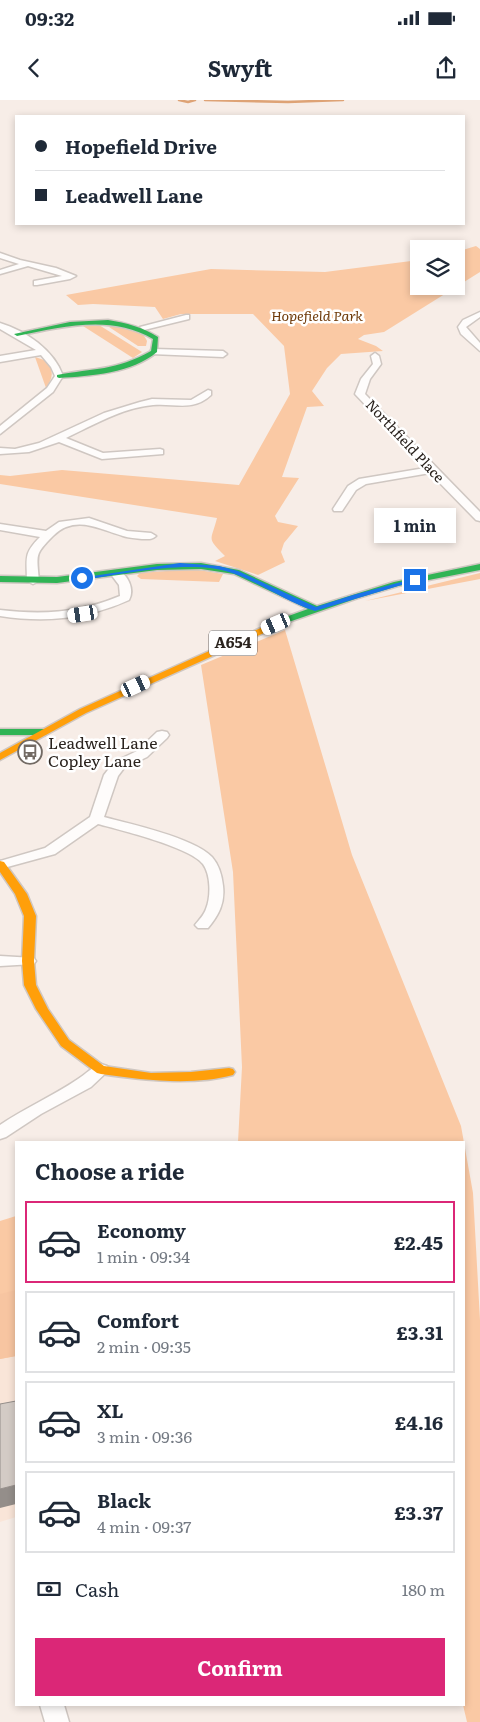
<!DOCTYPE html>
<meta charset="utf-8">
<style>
body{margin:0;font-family:Literata,serif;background:#f2f2f3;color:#1f2937;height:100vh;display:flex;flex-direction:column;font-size:19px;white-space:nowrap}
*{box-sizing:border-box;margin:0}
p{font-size:16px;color:#747a83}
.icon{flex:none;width:28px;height:28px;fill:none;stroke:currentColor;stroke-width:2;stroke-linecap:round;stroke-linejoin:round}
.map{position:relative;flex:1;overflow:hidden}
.side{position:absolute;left:15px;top:1041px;width:450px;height:565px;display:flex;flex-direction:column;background:#fff;border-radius:0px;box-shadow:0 2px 8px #0003}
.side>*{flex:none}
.banner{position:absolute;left:15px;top:15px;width:450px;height:110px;border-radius:0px;box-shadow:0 2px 8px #0003;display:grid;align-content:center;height:110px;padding:0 20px;background:#fff}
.controls{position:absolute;left:410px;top:140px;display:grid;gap:10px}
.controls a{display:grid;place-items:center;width:55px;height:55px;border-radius:0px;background:#fff;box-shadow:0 2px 8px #0003;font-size:25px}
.end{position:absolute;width:22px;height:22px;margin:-11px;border:6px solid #1a73e8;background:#fff;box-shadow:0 0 0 2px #fff}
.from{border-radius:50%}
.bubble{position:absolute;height:35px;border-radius:0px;background:#fff;box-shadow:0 2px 8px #0003;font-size:16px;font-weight:700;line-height:35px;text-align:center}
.car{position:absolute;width:15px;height:30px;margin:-15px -8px;border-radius:6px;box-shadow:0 0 4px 1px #0007;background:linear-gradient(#fff 24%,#345 0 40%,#fff 0 76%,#345 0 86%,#fff 0)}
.banner b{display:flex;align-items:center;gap:18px;height:48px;font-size:19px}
.banner b+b{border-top:1px solid #e0e1e3}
.banner i{width:12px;height:12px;background:#1f2937}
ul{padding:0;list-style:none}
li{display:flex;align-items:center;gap:15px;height:82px;margin:0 10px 8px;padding:0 10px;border:2px solid #e0e1e3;border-radius:0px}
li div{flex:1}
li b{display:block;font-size:19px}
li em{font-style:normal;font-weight:700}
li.current{border-color:#db2777}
li>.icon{width:45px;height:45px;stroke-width:1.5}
h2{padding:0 20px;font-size:22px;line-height:60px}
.pay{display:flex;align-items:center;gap:12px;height:55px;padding:0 20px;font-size:19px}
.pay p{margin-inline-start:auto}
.cta{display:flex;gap:10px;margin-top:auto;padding:10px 20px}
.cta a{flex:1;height:58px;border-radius:0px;background:#db2777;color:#fff;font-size:20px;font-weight:700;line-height:58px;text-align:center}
.status{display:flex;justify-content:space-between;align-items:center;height:35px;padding:0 25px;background:#fff;direction:ltr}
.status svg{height:14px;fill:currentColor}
header{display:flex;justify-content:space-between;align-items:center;height:65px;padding:0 20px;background:#fff;font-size:22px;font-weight:700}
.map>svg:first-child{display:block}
.built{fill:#f9e5d8}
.green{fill:#fac9a4}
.forest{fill:#f7c5a1}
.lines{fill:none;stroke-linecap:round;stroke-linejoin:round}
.stream{stroke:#dea376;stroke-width:2.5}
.street-casing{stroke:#cfc7c2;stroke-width:3}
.fast-casing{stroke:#cfc7c2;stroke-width:3}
.slow-casing{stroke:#cfc7c2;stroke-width:3}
.street{fill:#fefcfb;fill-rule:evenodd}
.fast{fill:#30b455;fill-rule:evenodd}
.slow{fill:#ff9f0a;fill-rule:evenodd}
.shaded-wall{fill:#948e8a}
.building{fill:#d3cbc5;stroke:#948e8a}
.route{fill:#1a73e8}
.labels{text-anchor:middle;stroke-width:5;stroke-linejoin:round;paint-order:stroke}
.far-park-label{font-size:14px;font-style:italic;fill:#6f3b0b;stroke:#fff}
.far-street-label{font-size:14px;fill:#2a231e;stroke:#fff}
.shield{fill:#fff;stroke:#6a6562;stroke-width:1}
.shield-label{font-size:15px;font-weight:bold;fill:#2a231e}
.poi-label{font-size:16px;fill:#2a231e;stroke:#fff;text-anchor:start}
</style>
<div class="status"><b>09:32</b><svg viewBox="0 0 49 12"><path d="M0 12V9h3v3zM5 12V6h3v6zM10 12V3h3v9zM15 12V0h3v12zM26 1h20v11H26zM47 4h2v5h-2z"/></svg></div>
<header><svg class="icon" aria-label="back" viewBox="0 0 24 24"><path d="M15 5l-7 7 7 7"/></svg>Swyft<svg class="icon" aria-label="share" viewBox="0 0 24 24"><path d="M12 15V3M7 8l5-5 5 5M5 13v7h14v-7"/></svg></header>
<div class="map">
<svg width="480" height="1622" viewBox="0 0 480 1622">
<rect width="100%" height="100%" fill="#f7ede7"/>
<polygon class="built" points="16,1256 16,1417 0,1422 0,1259"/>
<g class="green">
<path d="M 476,146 L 480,149 L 480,172 L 384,232 L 364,235 L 358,239 L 376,246 L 383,251 L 341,254 L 327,268 L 312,291 L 324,306 L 307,307 L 282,377 L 299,378 L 275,416 L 278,422 L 298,426 L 284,443 L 281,452 L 285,462 L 258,475 L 215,461 L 225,456 C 206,437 211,442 217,418 L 0,384 L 0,375 L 10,376 L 62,370 L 239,385 L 290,294 L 284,246 L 253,214 L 181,214 L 163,219 L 155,207 L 93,204 L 78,205 L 66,195 L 211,169 L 325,172 L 419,160 L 419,186 L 456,186 L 456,152 Z"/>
<polygon points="99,225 142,252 133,258 83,226"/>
<path d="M 115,226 C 127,228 142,228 147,241 L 146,246 L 138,246 L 109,227 Z"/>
<path d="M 35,257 L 47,261 C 54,271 53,278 46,288 Z"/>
<polygon points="192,469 223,474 219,482 141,479 137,476 140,473"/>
<polygon points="480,473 480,479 365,501"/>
<polygon points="285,530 352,755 461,1026 473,1093 480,1220 480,1622 467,1622 463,1605 464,1042 238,1042 242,967 233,772 201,565"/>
<polygon points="16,1116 16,1256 0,1259 0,1121"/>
</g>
<polygon class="forest" points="16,1190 16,1256 0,1259 0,1194"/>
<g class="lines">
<g class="stream">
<polyline points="179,0 188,2 195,0"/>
<polyline points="205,0 288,2 343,0"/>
</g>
<g class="street-casing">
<g id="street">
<polygon points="0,153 20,160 56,168 76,176 70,179 37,185 34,185 34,181 62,176 28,166 0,174 0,170 19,164 0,158"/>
<polygon points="480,212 480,217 466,227 480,243 480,251 461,234 458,227 463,220"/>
<polygon points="186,215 189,215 189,219 144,230 140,227"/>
<path d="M 0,223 C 26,231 54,250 63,276 L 53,292 L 0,334 L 0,326 L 47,288 L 55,276 L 51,267 L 41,255 L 0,262 L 0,256 L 36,250 L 0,229 Z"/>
<polygon points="154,249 223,251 227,254 223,257 151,254 151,250"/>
<polygon points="375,253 379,256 381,264 370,279 365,294 480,412 480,421 476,420 430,373 366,384 356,390 342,411 334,411 333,409 348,386 359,379 425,368 355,294 361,279 373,264 371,256"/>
<path d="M 208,290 L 211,291 L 211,295 C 193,312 175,303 153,305 C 122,308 93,325 66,338 L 103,353 L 160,349 L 163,350 L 163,354 L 102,359 L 59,342 L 29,352 L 0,354 L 0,348 L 15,349 L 39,343 L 104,313 L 140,302 L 152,299 L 191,300 Z"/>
<path d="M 89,418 L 127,431 L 151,433 L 156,436 C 152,440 148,439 142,439 C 136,438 129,438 123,436 C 99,429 75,414 53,436 C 34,455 37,454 39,481 L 33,484 L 27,481 C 27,458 23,454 40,437 L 0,430 L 0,424 L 46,431 L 59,422 Z"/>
<path d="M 116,470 C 128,473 135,490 129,500 C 87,519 46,523 0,516 L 0,510 C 42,515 80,513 120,496 L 119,485 L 110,473 Z"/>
<path d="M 162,631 L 167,632 L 169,635 L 167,638 L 147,657 L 124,668 L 118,676 L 104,717 C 131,724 194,738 212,757 C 219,765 222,776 223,786 C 225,803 219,815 208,828 L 198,828 L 195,825 C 199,820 204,815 206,809 C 211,797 211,775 203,764 C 190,747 120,730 98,724 L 55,754 L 0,769 L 0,761 L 45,748 L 90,717 L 104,675 L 114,662 L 137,651 L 157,632 Z"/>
<polygon points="0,856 34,858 36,861 34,864 0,866"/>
<path d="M 101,964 L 107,966 L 109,970 L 91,987 L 41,1014 L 6,1037 L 0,1039 L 0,1025 C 25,1008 53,996 78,979 C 86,974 92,967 101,964 Z"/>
<polygon points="40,1605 64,1605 69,1622 45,1622"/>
</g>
</g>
<g class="fast-casing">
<g id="fast">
<path d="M 108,220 C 127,223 142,227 158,237 L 157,252 C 132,273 91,276 59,278 L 57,277 L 57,275 C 94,268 115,271 151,251 L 153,239 C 111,214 62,227 17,236 L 14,234 L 70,222 Z"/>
<polygon points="201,463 239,470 317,506 394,482 480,464 480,470 398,486 358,498 283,524 279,521 280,519 308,509 234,474 201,469 157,470 57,483 0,482 0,476 57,477 157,464"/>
<polygon points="0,629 45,629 50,632 45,635 0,635"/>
</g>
</g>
<g class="slow-casing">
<g id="slow">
<polygon points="283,518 287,521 286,523 86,613 0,660 0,653 80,609"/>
<path d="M 0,761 L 4,762 L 27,794 L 36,816 L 34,861 L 36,885 L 48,909 L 69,940 L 104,966 L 151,973 L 191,972 L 229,968 L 233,969 L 235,972 L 233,975 C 192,986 143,980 101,974 L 97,973 L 61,946 L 36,909 L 24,885 L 22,861 L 24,816 L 15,794 L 0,772 Z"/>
</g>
</g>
<use href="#street" class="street"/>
<use href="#fast" class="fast"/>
<use href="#slow" class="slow"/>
</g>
<polygon class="shaded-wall" points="16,1385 16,1404 0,1408 0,1389"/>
<polygon class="building" points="16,1301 16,1385 0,1389 0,1304"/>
<path class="route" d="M 180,463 L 219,466 L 238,471 L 316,507 L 353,495 L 412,479 L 418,480 L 315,511 C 287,502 262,484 235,474 C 193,458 126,474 82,480 L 79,478 Z"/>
<defs>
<g id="bus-ring" transform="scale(1.25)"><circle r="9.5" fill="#fff" stroke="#726a64" stroke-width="1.5"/><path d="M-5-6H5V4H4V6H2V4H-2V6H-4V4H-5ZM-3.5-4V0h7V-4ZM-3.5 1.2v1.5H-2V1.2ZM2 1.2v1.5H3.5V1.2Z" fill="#726a64"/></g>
</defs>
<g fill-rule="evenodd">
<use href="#bus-ring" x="30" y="652"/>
</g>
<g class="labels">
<g class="far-park-label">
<text x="317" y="221">Hopefield Park</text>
</g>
<g class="far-street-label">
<text transform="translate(405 341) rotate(47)" y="5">Northfield Place</text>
</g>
<rect class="shield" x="209" y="530.5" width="48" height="25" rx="4"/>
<g class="shield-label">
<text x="233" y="548">A654</text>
</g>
<g class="poi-label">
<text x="48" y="649">Leadwell Lane<tspan x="48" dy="18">Copley Lane</tspan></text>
</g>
</g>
</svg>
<div class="controls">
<a><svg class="icon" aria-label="layers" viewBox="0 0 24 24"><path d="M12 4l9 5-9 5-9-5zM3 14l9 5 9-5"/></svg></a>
</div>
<i class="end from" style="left:82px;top:478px"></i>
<i class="end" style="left:415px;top:480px"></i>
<div class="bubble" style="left:374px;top:408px;width:82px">1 min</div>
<i class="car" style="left:83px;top:514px;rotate:261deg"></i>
<i class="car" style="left:276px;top:524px;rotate:247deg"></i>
<i class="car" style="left:136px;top:586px;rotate:65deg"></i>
<div class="banner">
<b><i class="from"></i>Hopefield Drive</b>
<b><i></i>Leadwell Lane</b>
</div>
<section class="side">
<h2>Choose a ride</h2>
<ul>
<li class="current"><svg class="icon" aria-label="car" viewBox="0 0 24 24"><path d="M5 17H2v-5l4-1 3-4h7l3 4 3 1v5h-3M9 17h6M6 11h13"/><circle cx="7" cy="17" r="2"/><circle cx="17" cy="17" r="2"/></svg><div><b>Economy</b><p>1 min · 09:34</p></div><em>£2.45</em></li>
<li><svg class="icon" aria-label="car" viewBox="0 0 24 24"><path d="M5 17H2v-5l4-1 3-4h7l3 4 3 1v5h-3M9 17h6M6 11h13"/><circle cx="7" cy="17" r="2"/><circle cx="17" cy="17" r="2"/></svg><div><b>Comfort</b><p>2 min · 09:35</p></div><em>£3.31</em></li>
<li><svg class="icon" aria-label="car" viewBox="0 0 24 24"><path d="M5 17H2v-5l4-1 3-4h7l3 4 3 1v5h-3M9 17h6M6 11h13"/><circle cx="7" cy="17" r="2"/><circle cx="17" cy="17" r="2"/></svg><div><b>XL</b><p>3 min · 09:36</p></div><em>£4.16</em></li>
<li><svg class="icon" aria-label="car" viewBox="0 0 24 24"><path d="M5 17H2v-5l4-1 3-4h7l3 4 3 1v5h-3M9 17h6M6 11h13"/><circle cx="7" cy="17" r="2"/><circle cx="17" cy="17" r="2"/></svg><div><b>Black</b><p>4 min · 09:37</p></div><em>£3.37</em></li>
</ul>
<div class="pay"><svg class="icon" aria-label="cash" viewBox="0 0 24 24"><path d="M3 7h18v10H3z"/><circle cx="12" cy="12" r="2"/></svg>Cash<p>180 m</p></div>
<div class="cta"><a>Confirm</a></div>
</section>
</div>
